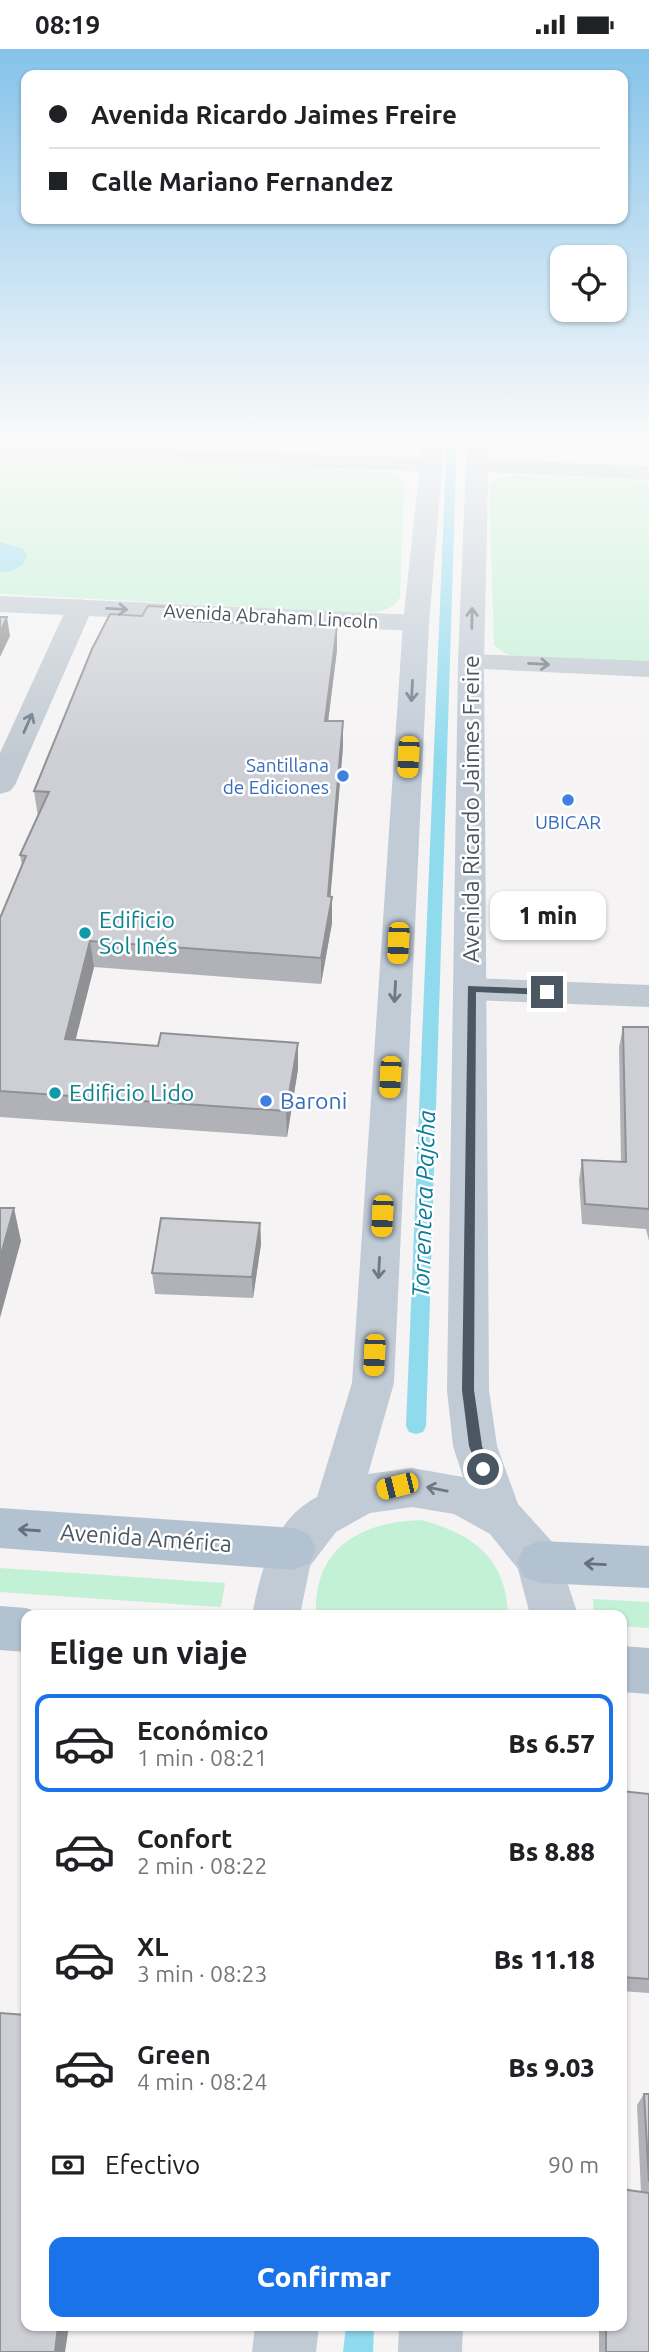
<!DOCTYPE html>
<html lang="es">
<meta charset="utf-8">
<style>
body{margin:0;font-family:Ubuntu,sans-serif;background:#f2f2f2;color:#202124;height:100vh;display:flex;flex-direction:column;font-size:26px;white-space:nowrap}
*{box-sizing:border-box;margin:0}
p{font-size:23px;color:#757577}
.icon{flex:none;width:38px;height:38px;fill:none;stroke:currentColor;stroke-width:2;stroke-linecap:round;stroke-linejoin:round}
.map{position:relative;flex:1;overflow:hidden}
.details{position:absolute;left:21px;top:1561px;width:606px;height:721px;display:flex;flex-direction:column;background:#fff;border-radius:14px;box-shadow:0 2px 5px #0004}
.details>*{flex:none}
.top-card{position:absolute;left:21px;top:21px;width:607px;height:154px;border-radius:14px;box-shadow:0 2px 5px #0004;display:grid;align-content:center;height:154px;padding:0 28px;background:#fff}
.tools{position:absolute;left:550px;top:196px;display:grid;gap:14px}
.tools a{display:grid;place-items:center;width:77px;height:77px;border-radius:14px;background:#fff;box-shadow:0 2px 5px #0004;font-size:35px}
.end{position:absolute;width:32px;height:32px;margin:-16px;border:9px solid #4a5661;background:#fff;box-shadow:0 0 0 4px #fff}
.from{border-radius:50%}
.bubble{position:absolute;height:49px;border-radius:14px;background:#fff;box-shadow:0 2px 5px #0004;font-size:23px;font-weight:800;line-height:49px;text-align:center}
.car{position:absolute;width:21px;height:42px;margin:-21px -10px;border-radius:9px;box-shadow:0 0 5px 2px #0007;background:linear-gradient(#f5c518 24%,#345 0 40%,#f5c518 0 76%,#345 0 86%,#f5c518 0)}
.top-card b{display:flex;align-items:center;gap:24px;height:66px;font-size:26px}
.top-card b+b{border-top:2px solid #e0e0e0}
.top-card i{width:18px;height:18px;background:#202124}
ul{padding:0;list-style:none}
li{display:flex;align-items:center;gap:21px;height:98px;margin:0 14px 10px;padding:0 14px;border:4px solid transparent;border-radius:14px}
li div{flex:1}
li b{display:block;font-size:26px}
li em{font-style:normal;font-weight:800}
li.selected{border-color:#1a73e8}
li>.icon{width:63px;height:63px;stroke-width:1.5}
h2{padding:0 28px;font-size:32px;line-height:84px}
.pay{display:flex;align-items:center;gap:18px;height:77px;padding:0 28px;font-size:26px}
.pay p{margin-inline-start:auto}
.primary-button{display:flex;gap:14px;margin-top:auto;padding:14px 28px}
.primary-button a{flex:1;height:80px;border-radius:14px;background:#1a73e8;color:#fff;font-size:28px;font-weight:800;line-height:80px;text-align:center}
.status{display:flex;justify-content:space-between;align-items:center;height:49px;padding:0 35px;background:#fff;direction:ltr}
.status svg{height:19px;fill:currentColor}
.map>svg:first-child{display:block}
.green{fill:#c3f1d5}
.water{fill:#90daee}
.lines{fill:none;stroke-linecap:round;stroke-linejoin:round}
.stream{fill:#90daee;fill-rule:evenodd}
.minor{fill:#c1cad2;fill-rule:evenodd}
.tertiary{fill:#c1cad2;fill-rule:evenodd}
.secondary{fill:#c1cbd6;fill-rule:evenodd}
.primary{fill:#b3c2d1;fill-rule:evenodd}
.wall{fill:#b0b2b7}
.shaded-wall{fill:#909195}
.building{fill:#cdcfd5;stroke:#909195;stroke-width:2}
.oneway{stroke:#6e7983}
.oneway2{stroke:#6e7984}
.oneway3{stroke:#64717d}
.route{fill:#4a5661}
.shop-dot{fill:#3f7fe0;stroke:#fff;stroke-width:2.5}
.culture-dot{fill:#0f9aa8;stroke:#fff;stroke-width:2.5}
.labels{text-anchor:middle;stroke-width:5;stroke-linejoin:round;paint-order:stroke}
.far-street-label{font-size:19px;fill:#4a5661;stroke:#fff}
.far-shop-label{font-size:19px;fill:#366cbe;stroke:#fff;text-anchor:end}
.street-label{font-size:23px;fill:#4a5661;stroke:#fff}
.culture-label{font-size:23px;fill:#0d838f;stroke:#fff;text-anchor:start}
.shop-label{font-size:23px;fill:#366cbe;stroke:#fff;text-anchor:start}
.water-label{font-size:24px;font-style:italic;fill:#0c7c9b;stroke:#fff}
</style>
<div class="status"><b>08:19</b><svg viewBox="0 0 49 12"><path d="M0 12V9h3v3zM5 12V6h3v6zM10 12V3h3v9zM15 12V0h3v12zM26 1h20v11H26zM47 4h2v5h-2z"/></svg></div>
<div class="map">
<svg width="649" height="2303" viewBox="0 0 649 2303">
<rect width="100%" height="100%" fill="#f5f3f3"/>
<g class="green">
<path d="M 0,406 L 391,423 L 399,426 L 404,434 L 400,548 C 393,563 373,564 358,564 L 0,545 Z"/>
<polygon points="517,426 649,432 649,614 517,608 506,605 494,596 489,437 495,430"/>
<path d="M 421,1471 C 473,1485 506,1509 508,1566 L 316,1566 C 313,1499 360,1473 421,1471 Z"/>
<polygon points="0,1519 208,1533 225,1534 221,1558 204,1557 0,1543"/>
<polygon points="593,1550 649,1553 649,1579 621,1577 621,1566 594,1566"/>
</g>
<path class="water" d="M 0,493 L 23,500 L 27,506 C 24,519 12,523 0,523 Z"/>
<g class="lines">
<g class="stream">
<polygon points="447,387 457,387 426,1377 423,1383 416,1385 409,1383 406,1377"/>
<polygon points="346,2277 374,2277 373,2303 343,2303"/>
</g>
<g class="minor">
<polygon points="476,410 649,417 649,431 468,422 465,417 468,412"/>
<polygon points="80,550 89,553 93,558 15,736 10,742 0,745 0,704 67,558 71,553"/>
<polygon points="471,605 649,612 649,628 462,619 458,613 462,607"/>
<polygon points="471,929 649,936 649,958 471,951 459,948 454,940 459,932"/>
</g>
<g class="tertiary">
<polygon points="0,394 431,409 439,411 442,416 439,421 431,423 0,406"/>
<polygon points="0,547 416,566 425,569 429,574 425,579 416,582 0,563"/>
</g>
<g class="secondary">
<path d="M 423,387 L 445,387 L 429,574 L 394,1334 L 368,1425 L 412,1419 L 463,1428 L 453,1397 L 447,1341 L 458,613 L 467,387 L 489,387 L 484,613 L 489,1341 L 497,1397 L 518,1455 L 555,1496 L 578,1566 L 530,1566 L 518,1520 L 490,1485 L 454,1465 L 412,1458 L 370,1464 L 336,1483 L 310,1517 L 300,1566 L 252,1566 C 261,1521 273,1471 317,1448 L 352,1334 L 403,574 Z"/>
<polygon points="255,2277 319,2277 316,2303 252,2303"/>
<polygon points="399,2277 463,2277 462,2303 398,2303"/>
</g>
<g class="primary">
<polygon points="0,1459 293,1479 309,1485 316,1500 309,1515 293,1521 0,1499"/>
<polygon points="540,1492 649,1497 649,1539 540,1534 524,1528 517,1513 524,1498"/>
<polygon points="0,1557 26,1559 43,1565 26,1566 26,1603 0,1601"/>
<polygon points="621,1597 649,1599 649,1645 621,1643"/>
</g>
</g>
<g class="wall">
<polygon points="527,387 649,387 649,397 632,396 631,392 561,392 558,395 527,394"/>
<polygon points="196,572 337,601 328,672 343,697 330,848 332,848 332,874 321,935 94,918 75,991 158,997 298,994 298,1020 287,1088 0,1068 0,869 22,816 20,806 38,768 34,742"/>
<polygon points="623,978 649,978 649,1192 646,1180 582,1175 579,1131 582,1111 621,1113 619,998"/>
<polygon points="260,1174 261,1195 253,1249 155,1245 152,1224"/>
<polygon points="621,1742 649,1745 649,1944 621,1942"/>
<polygon points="644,2045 649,2045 649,2303 599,2303 599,2277 621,2277 641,2143 637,2056"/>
</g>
<g class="shaded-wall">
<polygon points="195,559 197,584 189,572"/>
<polygon points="7,568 10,587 0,608 0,583"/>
<polygon points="337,577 337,601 325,697 325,672"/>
<polygon points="343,672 343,697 329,865 332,848 332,874 321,935 321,909 328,847"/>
<polygon points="90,892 94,918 69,1017 65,990"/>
<polygon points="298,994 298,1020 287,1088 286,1062"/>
<polygon points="14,1159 21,1192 0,1269 0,1209"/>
<polygon points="260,1174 261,1195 253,1249 252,1228"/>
<polygon points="58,2277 69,2277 65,2303 55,2303"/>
</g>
<g class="building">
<polygon points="148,557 195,559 189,572 337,577 325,672 343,672 328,847 332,848 321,909 90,892 65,990 158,997 161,984 298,994 286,1062 0,1042 0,869 26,807 20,806 49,743 34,742 92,600 110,565 142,567"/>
<polygon points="0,568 7,568 0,583"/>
<polygon points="623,978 649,978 649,1160 585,1155 582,1111 626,1113"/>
<polygon points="0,1159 14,1159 0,1209"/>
<polygon points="161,1169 260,1174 252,1228 152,1224"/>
<polygon points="621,1742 649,1745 649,1930 621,1928"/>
<polygon points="0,1964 26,1966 26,2277 58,2277 55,2303 0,2303"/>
<polygon points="644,2045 649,2045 649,2133"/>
<polygon points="621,2140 649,2144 649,2303 606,2303 606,2277 621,2277"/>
</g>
<defs><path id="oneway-shaft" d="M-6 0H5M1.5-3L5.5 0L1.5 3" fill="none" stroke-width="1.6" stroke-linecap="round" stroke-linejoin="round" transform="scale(1.75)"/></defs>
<g class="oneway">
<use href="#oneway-shaft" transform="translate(117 560) rotate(3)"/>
<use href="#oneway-shaft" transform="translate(539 615) rotate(3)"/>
<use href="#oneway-shaft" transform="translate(28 674) rotate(-66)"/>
</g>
<g class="oneway2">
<use href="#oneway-shaft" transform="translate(472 569) rotate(-89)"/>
<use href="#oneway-shaft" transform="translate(412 642) rotate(93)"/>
<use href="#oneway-shaft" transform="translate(395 943) rotate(93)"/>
<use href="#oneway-shaft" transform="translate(379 1219) rotate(93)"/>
<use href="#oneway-shaft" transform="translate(437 1440) rotate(-169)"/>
</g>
<g class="oneway3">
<use href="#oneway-shaft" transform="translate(29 1481) rotate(-176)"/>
<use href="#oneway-shaft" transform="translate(595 1515) rotate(-177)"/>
</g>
<linearGradient id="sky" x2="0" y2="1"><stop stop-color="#85c3ea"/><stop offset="0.55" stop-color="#fafafa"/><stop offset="1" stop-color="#fafafa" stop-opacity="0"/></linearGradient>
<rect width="649" height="709" fill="url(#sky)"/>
<polygon class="route" points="468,937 547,940 552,943 547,946 476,943 474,1341 482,1397 490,1420 483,1426 479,1424 469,1397 462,1341"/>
<g class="shop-dot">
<circle cx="343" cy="727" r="7"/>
<circle cx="568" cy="751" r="7"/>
<circle cx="266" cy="1052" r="7"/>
</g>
<g class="culture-dot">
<circle cx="85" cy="884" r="7"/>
<circle cx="55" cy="1044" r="7"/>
</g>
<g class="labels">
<g class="far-street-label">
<text transform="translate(271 567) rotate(3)" y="7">Avenida Abraham Lincoln</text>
</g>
<g class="far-shop-label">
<text x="329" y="723">Santillana<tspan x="329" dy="22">de Ediciones</tspan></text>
<text x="568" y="780" text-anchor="middle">UBICAR</text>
</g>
<g class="street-label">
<text transform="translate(471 760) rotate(-90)" y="8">Avenida Ricardo Jaimes Freire</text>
<text transform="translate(146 1489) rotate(4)" y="8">Avenida América</text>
</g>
<g class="culture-label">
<text x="99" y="879">Edificio<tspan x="99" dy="26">Sol Inés</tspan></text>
<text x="69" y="1052">Edificio Lido</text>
</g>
<g class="shop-label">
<text x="280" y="1060">Baroni</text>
</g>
<g class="water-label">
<text transform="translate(424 1155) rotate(-88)" y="8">Torrentera Pajcha</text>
</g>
</g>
</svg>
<div class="tools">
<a><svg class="icon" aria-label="locate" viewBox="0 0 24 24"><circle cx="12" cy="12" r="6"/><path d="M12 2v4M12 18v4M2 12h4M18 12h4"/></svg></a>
</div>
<i class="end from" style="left:483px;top:1420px"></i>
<i class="end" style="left:547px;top:943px"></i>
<div class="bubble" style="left:490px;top:842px;width:116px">1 min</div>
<i class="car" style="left:408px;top:708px;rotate:183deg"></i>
<i class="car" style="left:398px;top:894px;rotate:183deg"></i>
<i class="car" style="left:390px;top:1028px;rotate:183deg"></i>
<i class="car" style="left:382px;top:1167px;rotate:183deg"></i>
<i class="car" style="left:374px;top:1306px;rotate:183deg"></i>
<i class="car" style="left:397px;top:1437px;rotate:256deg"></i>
<div class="top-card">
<b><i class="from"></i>Avenida Ricardo Jaimes Freire</b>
<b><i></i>Calle Mariano Fernandez</b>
</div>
<section class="details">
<h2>Elige un viaje</h2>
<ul>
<li class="selected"><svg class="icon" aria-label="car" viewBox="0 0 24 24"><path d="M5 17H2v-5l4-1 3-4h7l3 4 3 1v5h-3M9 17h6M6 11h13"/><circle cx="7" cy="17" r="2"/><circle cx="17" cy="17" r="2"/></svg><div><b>Económico</b><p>1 min · 08:21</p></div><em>Bs 6.57</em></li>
<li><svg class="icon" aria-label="car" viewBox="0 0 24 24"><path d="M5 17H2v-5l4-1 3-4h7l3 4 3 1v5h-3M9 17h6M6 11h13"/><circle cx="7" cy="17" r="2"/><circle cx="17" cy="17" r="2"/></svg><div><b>Confort</b><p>2 min · 08:22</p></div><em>Bs 8.88</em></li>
<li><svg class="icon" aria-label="car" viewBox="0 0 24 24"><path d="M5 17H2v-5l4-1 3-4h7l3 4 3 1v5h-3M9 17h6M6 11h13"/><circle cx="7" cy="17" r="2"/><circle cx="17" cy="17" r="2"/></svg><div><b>XL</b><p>3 min · 08:23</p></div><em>Bs 11.18</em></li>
<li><svg class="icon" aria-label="car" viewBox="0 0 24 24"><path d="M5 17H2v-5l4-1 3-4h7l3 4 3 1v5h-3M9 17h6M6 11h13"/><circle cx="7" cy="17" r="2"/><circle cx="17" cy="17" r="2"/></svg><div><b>Green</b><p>4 min · 08:24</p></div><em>Bs 9.03</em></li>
</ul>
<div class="pay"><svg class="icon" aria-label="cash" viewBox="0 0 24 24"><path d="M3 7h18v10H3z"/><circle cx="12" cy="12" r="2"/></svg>Efectivo<p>90 m</p></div>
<div class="primary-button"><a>Confirmar</a></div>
</section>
</div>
